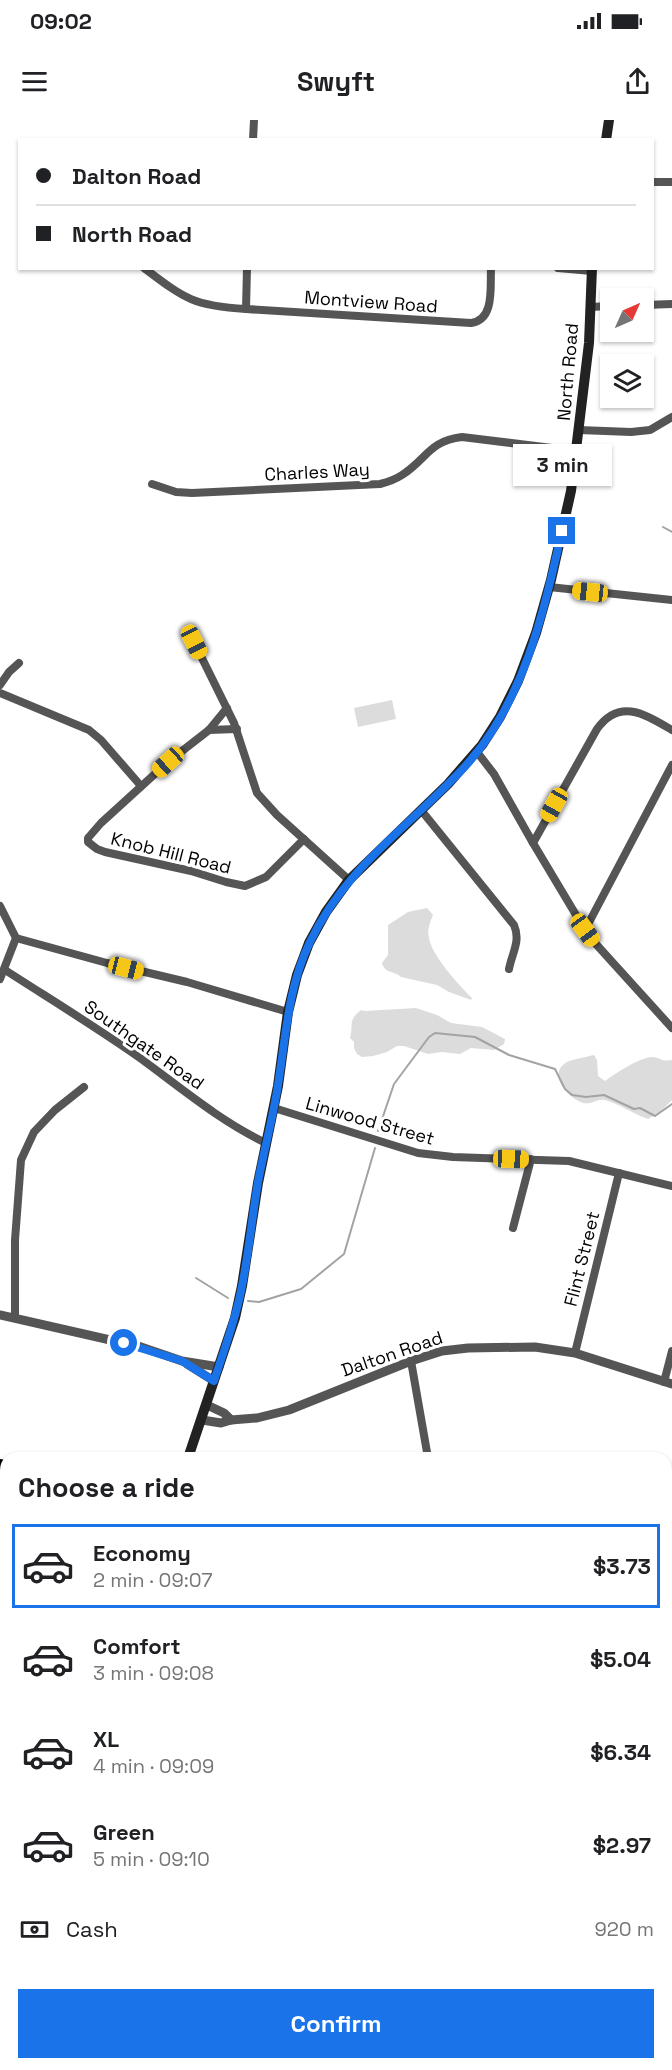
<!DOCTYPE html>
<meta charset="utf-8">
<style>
body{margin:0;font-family:"Space Grotesk",sans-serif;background:#f6f6f6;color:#202124;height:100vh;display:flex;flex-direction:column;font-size:22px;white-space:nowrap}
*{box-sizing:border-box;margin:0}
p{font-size:20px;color:#757577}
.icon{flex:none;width:33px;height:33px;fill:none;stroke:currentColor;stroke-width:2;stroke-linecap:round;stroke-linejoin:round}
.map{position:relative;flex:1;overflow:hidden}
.panel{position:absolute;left:0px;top:1332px;width:672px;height:618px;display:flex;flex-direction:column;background:#fff;border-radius:18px 18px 0 0;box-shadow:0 2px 4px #0004}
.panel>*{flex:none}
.guide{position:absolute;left:18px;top:18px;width:636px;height:132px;border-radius:0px;box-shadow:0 2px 4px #0004;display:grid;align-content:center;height:132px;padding:0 18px;background:#fff}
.needle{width:39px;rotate:45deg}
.fabs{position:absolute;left:600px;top:168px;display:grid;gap:12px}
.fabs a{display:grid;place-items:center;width:54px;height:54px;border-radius:0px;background:#fff;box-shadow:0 2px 4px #0004;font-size:30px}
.end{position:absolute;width:27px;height:27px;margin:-14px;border:8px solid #1a73e8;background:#fff;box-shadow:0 0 0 3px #fff}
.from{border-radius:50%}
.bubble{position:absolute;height:42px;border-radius:0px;background:#fff;box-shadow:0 2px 4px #0004;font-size:20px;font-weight:700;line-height:42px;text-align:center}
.car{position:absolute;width:18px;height:36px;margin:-18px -9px;border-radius:8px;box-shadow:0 0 4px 2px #0007;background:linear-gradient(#f5c518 24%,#345 0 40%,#f5c518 0 76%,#345 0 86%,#f5c518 0)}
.guide b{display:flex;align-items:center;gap:21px;height:57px;font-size:22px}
.guide b+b{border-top:2px solid #e0e0e0}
.guide i{width:15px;height:15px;background:#202124}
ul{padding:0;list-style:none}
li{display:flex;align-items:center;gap:18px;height:84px;margin:0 12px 9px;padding:0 6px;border:3px solid transparent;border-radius:0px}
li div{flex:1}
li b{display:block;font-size:22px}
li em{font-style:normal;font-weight:700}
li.selected{border-color:#1a73e8}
li>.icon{width:54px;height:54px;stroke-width:1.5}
h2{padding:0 18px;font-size:27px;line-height:72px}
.pay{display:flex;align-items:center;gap:15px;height:66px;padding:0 18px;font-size:22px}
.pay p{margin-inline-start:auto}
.action{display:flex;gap:12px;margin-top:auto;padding:12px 18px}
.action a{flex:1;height:69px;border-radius:0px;background:#1a73e8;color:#fff;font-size:24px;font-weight:700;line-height:69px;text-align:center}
.status{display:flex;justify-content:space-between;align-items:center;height:42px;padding:0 30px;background:#fff;direction:ltr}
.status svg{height:16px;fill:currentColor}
header{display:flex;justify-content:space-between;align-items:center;height:78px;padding:0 18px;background:#fff;font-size:27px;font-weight:700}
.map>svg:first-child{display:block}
.green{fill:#dcdcdc}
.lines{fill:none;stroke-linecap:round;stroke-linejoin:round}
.stream{stroke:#a3a3a3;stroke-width:2}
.minor{stroke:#555;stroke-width:8}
.tertiary{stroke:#555;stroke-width:9}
.secondary{stroke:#222;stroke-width:10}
.motorway{stroke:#000;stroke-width:14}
.route{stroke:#1a73e8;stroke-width:8}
.labels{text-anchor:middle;stroke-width:6;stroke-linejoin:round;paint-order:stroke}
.street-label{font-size:18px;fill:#000;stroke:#fff}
</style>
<div class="status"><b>09:02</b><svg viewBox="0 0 49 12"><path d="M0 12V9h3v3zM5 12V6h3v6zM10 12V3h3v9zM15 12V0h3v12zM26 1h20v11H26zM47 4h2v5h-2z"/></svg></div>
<header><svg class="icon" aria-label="menu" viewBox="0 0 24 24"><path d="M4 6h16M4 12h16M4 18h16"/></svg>Swyft<svg class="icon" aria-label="share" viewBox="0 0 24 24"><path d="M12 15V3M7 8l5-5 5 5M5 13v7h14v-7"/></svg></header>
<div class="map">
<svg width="672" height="1950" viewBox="0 0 672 1950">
<rect width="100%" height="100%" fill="#fff"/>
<g class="green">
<polygon points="392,580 396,599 358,607 354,588"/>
<path d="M 427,788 L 433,795 C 430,802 427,810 429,818 C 432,836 458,864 472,878 L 471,880 L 449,872 L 437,865 L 401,857 C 393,850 385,854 382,843 L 388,835 L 388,805 L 408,792 Z"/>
<path d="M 416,888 L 437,895 L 451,903 L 482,907 L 505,919 L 504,924 L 494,930 L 471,928 L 460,934 L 442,932 L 428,934 L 404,926 L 397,926 L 387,932 L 373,936 L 362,937 L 357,934 L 354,928 L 354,922 L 350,918 C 354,904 347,901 361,890 L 365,891 Z"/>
<path d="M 594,935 L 597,940 L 598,956 L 605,961 C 614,954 642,936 653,937 C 663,938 659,942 672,940 L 672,980 L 660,992 L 648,999 C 633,994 620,984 605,980 C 597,978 592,985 583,983 C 568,978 546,954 567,942 C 570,940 590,936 594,935 Z"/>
</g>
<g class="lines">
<g class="stream">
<polyline points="663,407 672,412"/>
<polyline points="378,1011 394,964 429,917 435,913 475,917 509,935 555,949 565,969 572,975 586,977 604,975 634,989 640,988 655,996 672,984"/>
<polyline points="196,1158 228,1178"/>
<polyline points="248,1181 259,1182 301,1169 344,1134 375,1028"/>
</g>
<g class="minor">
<polyline points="253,20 254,0"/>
<polyline points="652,62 672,62"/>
<path d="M 144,148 C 185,179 194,186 246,189"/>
<path d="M 247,148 L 246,189 L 471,203 C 495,200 490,167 491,148"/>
<polyline points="558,148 592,151"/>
<polyline points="644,185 672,184"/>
<polyline points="590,187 610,186"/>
<polyline points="579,310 631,312 650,310 672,297"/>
<path d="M 152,364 L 176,372 L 192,373 L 380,364 C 388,362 396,359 402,355 C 427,339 429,321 462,317 L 576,331"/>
<polyline points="549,467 672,480"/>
<polyline points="194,522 234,603 257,673 277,695 349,760"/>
<polyline points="0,565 9,552 19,543"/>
<polyline points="0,573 89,610 101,620 141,666"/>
<polyline points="227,588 209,610 168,642 101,703 88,718 88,722 97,729 105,732 191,751 226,762 245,766 266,757 304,719"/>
<polyline points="209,610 237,609"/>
<polyline points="477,632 494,654 533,723 585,810 595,823 672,908"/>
<path d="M 421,690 L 514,805 C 521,821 512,833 509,849"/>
<path d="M 533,723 L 597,609 C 620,577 646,595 672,610"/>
<polyline points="0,786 16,818"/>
<polyline points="585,810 672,645"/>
<polyline points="16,818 107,843 187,862 288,892"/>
<path d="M 5,850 C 50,879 96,907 140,938 C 181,968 220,1001 266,1023"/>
<polyline points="0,859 16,818"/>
<polyline points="274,988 418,1033 453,1037 569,1041 672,1066"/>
<polyline points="513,1108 531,1039"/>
<polyline points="15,1198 15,1120 21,1040 34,1012 55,990 84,967"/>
<polyline points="575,1233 619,1053"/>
<polyline points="411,1241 428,1338"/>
<polyline points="664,1262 672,1231"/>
<polyline points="666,1400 672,1402"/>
<polyline points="666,1527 672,1531"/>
<polyline points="666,1603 672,1593"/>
<polyline points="0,1683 6,1686"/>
<polyline points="503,1944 505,1950"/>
<polyline points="158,1950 162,1944"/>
</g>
<g class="tertiary">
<polyline points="0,1195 141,1227 182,1241 219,1247"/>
<polyline points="187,1244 214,1261"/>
<polyline points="207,1285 224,1293 231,1300"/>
<polyline points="202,1300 221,1303 231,1300 257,1298 289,1290 411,1241 442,1231 468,1228 535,1227 575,1233 672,1264"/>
<polyline points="0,1914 6,1917"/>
<polyline points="77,1944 92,1950"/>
</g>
<g class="secondary">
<polyline points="606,20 609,0"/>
<polyline points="188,1338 235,1198 242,1166 258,1063 278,966 288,892 297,855 309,823 326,792 349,760 448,664 482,625 500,597 518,561 536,513 551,460 571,371 589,223 592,148"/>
<polyline points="0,1593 6,1586"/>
</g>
<g class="motorway">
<polyline points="0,1346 6,1348"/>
<polyline points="0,1401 6,1404"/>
<polyline points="0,1429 6,1432"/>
<polyline points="0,1520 6,1531"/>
<polyline points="666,1727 672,1729"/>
<polyline points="666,1748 672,1751"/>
<polyline points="666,1776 672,1779"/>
</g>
</g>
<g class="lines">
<path class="route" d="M 124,1223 L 182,1241 L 214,1261 C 224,1230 236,1199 242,1166 C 249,1132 252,1097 258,1062 C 264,1030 273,998 278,965 C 286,916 288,867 310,822 C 347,744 414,704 469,642 C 525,578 544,491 562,411"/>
</g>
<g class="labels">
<g class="street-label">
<text transform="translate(371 182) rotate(4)" y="6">Montview Road</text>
<text transform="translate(568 252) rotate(-85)" y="6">North Road</text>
<text transform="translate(317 352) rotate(-3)" y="6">Charles Way</text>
<text transform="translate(171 733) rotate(14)" y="6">Knob Hill Road</text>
<text transform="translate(144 925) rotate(35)" y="6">Southgate Road</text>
<text transform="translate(370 1001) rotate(16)" y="6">Linwood Street</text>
<text transform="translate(582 1139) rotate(-76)" y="6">Flint Street</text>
<text transform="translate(392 1234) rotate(-19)" y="6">Dalton Road</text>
</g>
</g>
</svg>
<div class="fabs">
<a><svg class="needle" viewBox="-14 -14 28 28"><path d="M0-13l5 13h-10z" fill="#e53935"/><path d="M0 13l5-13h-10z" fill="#757577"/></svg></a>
<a><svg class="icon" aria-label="layers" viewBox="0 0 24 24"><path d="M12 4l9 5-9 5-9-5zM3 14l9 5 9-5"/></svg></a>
</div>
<i class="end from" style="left:124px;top:1223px"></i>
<i class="end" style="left:562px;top:411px"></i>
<div class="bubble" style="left:513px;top:324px;width:99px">3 min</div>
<i class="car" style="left:590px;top:472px;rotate:276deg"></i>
<i class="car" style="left:194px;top:522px;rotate:154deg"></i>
<i class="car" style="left:168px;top:642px;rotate:228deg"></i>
<i class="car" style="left:554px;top:685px;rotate:209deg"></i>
<i class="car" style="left:585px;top:810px;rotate:144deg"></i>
<i class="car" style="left:126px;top:848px;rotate:104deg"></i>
<i class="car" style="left:511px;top:1039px;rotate:92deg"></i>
<div class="guide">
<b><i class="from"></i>Dalton Road</b>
<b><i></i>North Road</b>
</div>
<section class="panel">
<h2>Choose a ride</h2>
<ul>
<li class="selected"><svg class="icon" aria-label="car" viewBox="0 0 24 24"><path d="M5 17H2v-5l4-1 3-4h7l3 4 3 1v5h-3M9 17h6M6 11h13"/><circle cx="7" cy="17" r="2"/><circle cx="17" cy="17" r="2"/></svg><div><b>Economy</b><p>2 min · 09:07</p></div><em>$3.73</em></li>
<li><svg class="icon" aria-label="car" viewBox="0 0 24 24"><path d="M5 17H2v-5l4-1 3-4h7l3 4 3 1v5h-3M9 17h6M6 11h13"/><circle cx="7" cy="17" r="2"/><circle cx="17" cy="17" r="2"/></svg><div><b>Comfort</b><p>3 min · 09:08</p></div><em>$5.04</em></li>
<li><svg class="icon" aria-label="car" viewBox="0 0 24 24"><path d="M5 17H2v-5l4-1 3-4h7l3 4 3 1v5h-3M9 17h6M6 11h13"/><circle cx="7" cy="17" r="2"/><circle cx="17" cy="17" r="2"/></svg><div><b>XL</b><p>4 min · 09:09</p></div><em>$6.34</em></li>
<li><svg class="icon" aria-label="car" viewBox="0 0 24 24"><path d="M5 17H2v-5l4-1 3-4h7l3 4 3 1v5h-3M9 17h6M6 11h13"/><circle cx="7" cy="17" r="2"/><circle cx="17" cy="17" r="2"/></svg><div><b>Green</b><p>5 min · 09:10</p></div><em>$2.97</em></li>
</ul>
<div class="pay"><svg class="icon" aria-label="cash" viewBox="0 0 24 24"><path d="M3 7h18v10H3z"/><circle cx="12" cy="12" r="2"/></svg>Cash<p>920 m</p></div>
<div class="action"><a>Confirm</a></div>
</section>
</div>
